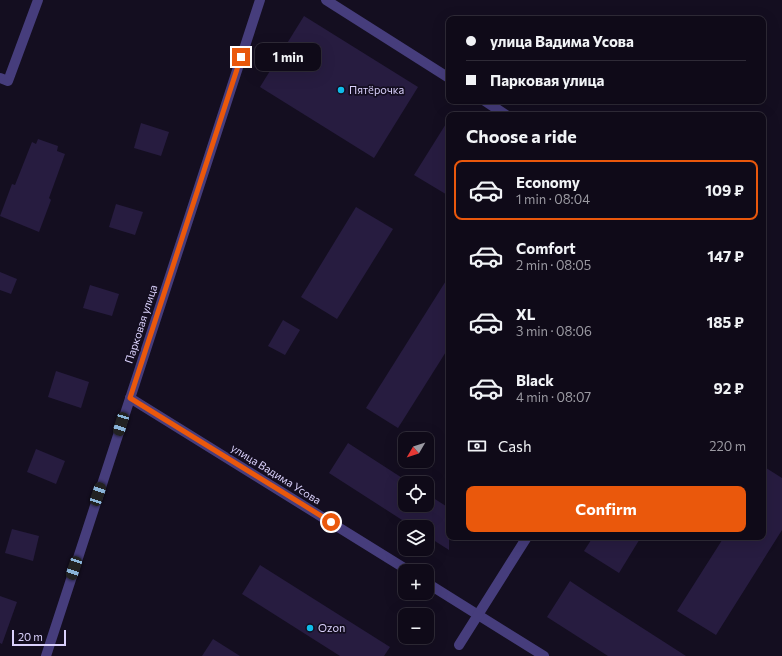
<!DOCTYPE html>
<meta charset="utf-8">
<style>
body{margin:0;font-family:Commissioner,sans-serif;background:#1d1825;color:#f1f3f6;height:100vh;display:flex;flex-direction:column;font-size:15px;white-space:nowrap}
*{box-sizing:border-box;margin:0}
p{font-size:13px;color:#9b9aa2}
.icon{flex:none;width:22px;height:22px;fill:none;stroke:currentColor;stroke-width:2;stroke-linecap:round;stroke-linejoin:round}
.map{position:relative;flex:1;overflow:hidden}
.sheet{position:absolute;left:446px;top:112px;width:320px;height:428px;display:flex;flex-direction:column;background:#0f0a18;border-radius:8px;box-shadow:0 4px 16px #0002,0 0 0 1px #2f2b37}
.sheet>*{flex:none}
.hud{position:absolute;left:446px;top:16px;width:320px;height:88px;border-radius:8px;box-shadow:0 4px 16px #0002,0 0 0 1px #2f2b37;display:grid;align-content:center;height:88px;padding:0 20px;background:#0f0a18}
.needle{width:26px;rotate:231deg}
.buttons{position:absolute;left:398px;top:432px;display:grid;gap:8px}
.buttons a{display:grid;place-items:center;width:36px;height:36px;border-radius:8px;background:#0f0a18;box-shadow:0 4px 16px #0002,0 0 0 1px #2f2b37;font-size:20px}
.scale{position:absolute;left:12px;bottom:10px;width:54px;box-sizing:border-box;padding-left:4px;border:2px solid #dad1fc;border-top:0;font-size:11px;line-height:14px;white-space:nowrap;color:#dad1fc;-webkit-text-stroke:3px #140e20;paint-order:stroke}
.end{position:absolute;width:18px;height:18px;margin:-9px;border:5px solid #ea580c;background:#fff;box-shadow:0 0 0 2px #fff}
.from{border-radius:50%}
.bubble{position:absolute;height:28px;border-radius:8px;background:#0f0a18;box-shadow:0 4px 16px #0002,0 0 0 1px #2f2b37;font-size:13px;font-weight:700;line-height:28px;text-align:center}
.car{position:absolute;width:12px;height:24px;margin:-12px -6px;border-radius:5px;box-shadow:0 0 3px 1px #0007;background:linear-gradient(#222 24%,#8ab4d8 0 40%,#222 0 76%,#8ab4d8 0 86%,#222 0)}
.hud b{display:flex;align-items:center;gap:14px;height:38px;font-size:15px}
.hud b+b{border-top:1px solid #2f2b37}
.hud i{width:10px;height:10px;background:#f1f3f6}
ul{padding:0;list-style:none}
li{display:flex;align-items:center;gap:12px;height:60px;margin:0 8px 6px;padding:0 12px;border:2px solid transparent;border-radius:8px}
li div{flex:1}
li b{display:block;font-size:15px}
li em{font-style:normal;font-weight:700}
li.selected{border-color:#ea580c}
li>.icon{width:36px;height:36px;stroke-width:1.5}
h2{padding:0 20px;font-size:18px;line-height:48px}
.pay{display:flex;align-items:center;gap:10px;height:44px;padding:0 20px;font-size:15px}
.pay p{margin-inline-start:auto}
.primary-button{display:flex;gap:8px;margin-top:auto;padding:8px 20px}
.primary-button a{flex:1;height:46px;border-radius:8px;background:#ea580c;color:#fff;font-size:16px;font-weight:700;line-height:46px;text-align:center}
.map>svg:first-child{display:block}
.building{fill:#271c40}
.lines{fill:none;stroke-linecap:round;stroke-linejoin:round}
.minor{stroke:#463d7c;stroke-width:10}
.route{stroke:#ea580c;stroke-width:5}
.poi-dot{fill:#0fbcea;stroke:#140e20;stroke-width:1.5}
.labels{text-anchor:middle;stroke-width:3.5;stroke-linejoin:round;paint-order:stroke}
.poi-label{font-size:11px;fill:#dad1fc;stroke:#140e20;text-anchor:start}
.street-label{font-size:11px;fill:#dad1fc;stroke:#140e20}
</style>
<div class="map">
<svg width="782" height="656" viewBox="0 0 782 656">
<rect width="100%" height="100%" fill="#140e20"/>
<g class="building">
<polygon points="304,16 418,87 374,158 260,87"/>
<polygon points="449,119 449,196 414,175"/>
<polygon points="141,123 169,132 161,156 134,148"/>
<polygon points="38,139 58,146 57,151 65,154 49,198 51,200 39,232 0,216 12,184 15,185 32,142 36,144"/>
<polygon points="116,204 143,212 135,235 109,227"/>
<polygon points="356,207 393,229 337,319 301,297"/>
<polygon points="0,272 17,279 11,294 0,290"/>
<polygon points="449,276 449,347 398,428 366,408"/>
<polygon points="90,285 119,294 112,316 83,308"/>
<polygon points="283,320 300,330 285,355 268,346"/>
<polygon points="56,371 89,382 81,408 48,397"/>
<polygon points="348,443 410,483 405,483 405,505 427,505 427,494 449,508 449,550 427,536 427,527 413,527 329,473"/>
<polygon points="36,449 65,461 56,484 27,472"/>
<polygon points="763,466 782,478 782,530 716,635 677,611 724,537 763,537"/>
<polygon points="12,529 39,536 33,561 5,553"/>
<polygon points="593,537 641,537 619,573 584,551"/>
<polygon points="260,565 390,647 384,656 340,656 242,594"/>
<polygon points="570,581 591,595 686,656 608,656 547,617"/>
<polygon points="0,596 17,602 2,644 0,643"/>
<polygon points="213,639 240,656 202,656"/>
</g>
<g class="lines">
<g class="minor">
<polyline points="326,0 449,78"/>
<polyline points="0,78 8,81 38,0"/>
<polyline points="485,101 506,115"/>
<polyline points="130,398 409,571"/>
<polyline points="427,583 544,656"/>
<polyline points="459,645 527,537"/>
<polyline points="46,656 260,0"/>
</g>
</g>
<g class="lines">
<polyline class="route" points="241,57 130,398 331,522"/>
</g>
<g class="poi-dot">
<circle cx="341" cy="90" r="4"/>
<circle cx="310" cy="628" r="4"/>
</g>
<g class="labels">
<g class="poi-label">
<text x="349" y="94">Пятёрочка</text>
<text x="318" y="632">Ozon</text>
</g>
<g class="street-label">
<text transform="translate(141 324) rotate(-72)" y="4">Парковая улица</text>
<text transform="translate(276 474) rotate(32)" y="4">улица Вадима Усова</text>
</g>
</g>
</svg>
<div class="buttons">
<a><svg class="needle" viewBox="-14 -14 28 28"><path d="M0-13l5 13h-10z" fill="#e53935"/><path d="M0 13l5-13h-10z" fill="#9b9aa2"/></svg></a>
<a><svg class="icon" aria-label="locate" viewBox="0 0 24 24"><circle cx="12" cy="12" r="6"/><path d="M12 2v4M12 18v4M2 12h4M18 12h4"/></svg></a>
<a><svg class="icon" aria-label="layers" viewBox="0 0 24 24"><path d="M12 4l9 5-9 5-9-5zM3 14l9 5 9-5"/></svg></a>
<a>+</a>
<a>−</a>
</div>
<div class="scale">20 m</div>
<i class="end from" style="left:331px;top:522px"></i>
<i class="end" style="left:241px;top:57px"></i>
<div class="bubble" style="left:255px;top:43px;width:66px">1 min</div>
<i class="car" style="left:121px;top:424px;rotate:197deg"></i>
<i class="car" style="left:98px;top:494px;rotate:18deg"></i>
<i class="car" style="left:74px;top:568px;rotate:198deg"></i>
<div class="hud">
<b><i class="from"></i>улица Вадима Усова</b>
<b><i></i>Парковая улица</b>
</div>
<section class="sheet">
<h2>Choose a ride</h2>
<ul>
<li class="selected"><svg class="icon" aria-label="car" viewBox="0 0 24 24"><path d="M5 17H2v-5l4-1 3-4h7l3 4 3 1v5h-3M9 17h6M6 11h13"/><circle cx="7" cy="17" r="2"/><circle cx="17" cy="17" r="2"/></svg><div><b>Economy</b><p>1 min · 08:04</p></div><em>109 ₽</em></li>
<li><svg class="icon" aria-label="car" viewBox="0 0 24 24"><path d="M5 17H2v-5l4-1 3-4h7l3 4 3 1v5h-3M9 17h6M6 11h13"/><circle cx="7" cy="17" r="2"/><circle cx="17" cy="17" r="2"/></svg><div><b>Comfort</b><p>2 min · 08:05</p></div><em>147 ₽</em></li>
<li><svg class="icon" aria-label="car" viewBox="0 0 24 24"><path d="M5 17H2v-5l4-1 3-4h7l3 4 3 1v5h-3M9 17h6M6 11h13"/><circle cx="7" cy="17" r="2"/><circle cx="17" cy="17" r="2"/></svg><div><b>XL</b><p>3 min · 08:06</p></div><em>185 ₽</em></li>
<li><svg class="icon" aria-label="car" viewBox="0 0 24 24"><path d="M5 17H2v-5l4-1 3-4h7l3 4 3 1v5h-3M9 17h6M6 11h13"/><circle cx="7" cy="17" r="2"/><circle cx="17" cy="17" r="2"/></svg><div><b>Black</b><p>4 min · 08:07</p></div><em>92 ₽</em></li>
</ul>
<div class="pay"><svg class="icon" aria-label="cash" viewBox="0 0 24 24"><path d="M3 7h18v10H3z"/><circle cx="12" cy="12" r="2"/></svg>Cash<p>220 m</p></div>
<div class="primary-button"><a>Confirm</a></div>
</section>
</div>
